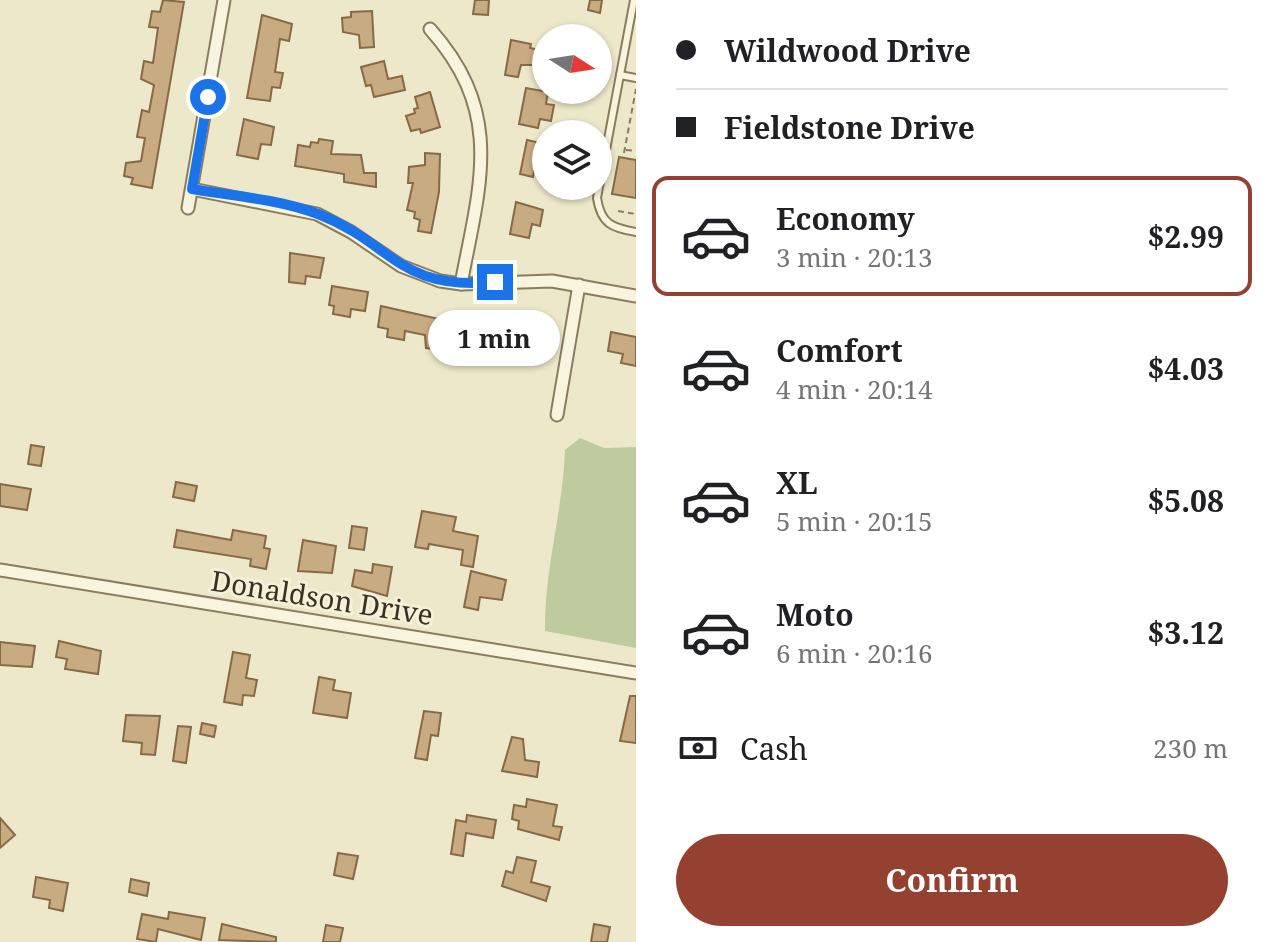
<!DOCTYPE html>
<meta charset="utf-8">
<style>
body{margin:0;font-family:"Noto Serif",serif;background:#f6f6f6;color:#202124;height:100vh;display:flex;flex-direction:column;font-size:30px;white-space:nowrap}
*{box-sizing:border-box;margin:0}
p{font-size:26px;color:#757577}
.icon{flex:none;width:44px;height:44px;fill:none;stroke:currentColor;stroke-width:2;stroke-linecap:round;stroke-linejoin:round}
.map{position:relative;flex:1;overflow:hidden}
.details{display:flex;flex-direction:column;background:#fff;width:632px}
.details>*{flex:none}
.banner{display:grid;align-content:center;height:176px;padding:0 40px;background:#fff}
.needle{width:52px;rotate:102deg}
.buttons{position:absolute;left:532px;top:24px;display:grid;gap:16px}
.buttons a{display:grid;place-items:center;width:80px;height:80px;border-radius:50%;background:#fff;box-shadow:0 2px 6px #0004;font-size:40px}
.end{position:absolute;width:36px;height:36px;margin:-18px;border:10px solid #1a73e8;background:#fff;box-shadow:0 0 0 4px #fff}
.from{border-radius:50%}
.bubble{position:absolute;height:56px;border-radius:28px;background:#fff;box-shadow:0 2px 6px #0004;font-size:26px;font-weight:700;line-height:56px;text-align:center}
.banner b{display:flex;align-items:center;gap:28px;height:76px;font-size:30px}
.banner b+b{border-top:2px solid #e0e0e0}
.banner i{width:20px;height:20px;background:#202124}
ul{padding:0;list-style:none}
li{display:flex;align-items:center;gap:24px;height:120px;margin:0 16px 12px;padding:0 24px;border:4px solid transparent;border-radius:16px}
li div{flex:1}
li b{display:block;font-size:30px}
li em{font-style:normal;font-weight:700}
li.current{border-color:#944132}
li>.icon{width:72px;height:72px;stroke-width:1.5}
.pay{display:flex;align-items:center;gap:20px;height:88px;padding:0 40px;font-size:30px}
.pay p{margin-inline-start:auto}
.cta{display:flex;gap:16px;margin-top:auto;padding:16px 40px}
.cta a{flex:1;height:92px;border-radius:48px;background:#944132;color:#fff;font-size:32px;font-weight:700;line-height:92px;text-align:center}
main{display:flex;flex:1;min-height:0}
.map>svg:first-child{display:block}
.green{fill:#becb9e}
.building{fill:#c9ab82;stroke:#866a46;stroke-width:2}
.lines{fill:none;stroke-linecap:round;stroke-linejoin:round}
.service-casing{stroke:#897c5f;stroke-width:10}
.minor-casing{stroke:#897c5f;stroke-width:15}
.path{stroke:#897c5f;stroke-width:2;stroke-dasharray:6 4;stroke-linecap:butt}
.service{stroke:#f8f4dd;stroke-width:6}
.minor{stroke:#f8f4dd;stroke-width:11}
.route{stroke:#1a73e8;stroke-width:10}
.labels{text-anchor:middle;stroke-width:6;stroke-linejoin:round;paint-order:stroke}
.street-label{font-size:28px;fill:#3a3122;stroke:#f4f1d9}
</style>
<main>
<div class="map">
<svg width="636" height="942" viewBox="0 0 636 942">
<rect width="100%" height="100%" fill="#ede8ca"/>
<path class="green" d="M 580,438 L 604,448 L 636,447 L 636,648 L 545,631 C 544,570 563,511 565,450 Z"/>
<g class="building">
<polygon points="163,0 184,2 152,188 131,184 133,178 124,176 126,163 141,161 145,138 137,137 142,110 149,112 154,85 141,79 144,61 153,63 158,28 149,27 152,11 160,12"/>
<polygon points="475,0 489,0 488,15 473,14"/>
<polygon points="590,0 602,0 600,13 588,10"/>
<polygon points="372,11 374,47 360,48 359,35 343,32 342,18 351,17 351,12"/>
<polygon points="262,15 292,24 289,41 280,39 275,72 283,73 280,88 272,87 270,101 247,98"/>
<polygon points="511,40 531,44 530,48 540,50 537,65 521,65 518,77 505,75"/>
<polygon points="384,61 388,79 402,76 405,90 374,97 371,85 366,86 361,67"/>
<polygon points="526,88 548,92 546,104 554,105 551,121 540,119 538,128 519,124"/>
<polygon points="430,92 440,127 421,133 420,129 411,131 406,116 415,113 414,109 418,108 415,97"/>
<polygon points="244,119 274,127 271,145 261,144 258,159 237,155"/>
<polygon points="319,139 333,141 331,154 361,155 364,173 376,173 376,187 344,182 344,174 295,166 298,145 310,147 311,142 318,143"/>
<polygon points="527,140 545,144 546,148 546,164 535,165 533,177 520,174"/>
<polygon points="425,153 440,154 439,192 431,233 418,231 420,220 414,218 415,212 407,210 413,183 408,183 409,167 425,165"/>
<polygon points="619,157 636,160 636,198 612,194"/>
<polygon points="516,202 543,210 540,226 532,224 529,238 510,234"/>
<polygon points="290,253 324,258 320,278 306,276 305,284 289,282"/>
<polygon points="332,286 368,292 365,311 351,309 350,317 333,314 334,306 329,305"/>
<polygon points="381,306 461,324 458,343 444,341 443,350 426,348 425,335 405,331 404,340 387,337 388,329 378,327"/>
<polygon points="521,318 533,320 528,351 499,346 501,333 508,334 509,328 519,329"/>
<polygon points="611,332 636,337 636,366 621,363 623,354 608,351"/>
<polygon points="31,445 44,447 41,466 28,464"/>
<polygon points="176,482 197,486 194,501 173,497"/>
<polygon points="0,484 31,489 27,510 0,506"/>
<polygon points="422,511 456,517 453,531 478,536 473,567 461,565 463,550 429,544 428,549 415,547"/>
<polygon points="352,526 367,528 364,550 349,548"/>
<polygon points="177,530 231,540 233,530 266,536 264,548 270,549 266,569 250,566 251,559 174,547"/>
<polygon points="303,540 336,546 332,573 298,571"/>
<polygon points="373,564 392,567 387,596 352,586 355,570 372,573"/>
<polygon points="471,571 506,580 502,600 480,597 478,610 464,607"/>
<polygon points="59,641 101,651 98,674 65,669 67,659 56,657"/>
<polygon points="0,642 35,646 32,667 0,665"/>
<polygon points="233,652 250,655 246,678 257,680 254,696 243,695 242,705 224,702"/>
<polygon points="319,677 335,680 333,690 351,693 347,718 313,713"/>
<polygon points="630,696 636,696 636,743 620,741"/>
<polygon points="424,711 441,713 438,736 431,735 427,760 415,758"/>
<polygon points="126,715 160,716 155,755 141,754 142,743 123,741"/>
<polygon points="202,723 216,726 214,737 200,734"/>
<polygon points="178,726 191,727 186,763 173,761"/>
<polygon points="512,737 523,739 525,760 539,762 537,777 502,771"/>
<polygon points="527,799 557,805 553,826 562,827 559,840 518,829 519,821 512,819 514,805 526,807"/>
<polygon points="467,815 496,820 493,838 466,833 463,856 451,854 456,820 466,822"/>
<polygon points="0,818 15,835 0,848"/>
<polygon points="338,853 358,856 353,879 334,875"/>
<polygon points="517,857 536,861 531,882 550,887 546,901 502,886 506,871 513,873"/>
<polygon points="36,877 68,883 63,911 49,908 50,900 33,897"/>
<polygon points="131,879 149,883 147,896 129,892"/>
<polygon points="169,912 205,918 201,940 158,929 156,942 137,939 142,914 168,919"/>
<polygon points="222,924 276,937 276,942 219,940"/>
<polygon points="594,924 610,927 607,942 591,942"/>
<polygon points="326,925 343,928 340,942 323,942"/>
</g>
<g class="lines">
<g class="service-casing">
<g id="service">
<path d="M 634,0 L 597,198 C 601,224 612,228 636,232"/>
<polyline points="620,75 636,78"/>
</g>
</g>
<g class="minor-casing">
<g id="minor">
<path d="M 430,29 C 505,113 480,184 461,284"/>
<polyline points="192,189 317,214 351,232 401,266 440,281 461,284 552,281 636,296"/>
<polyline points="188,208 224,0"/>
<polyline points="557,415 579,285"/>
<polyline points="0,570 636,673"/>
</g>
</g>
<g class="path">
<polyline points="626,150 636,151"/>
<polyline points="624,153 636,89"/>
<polyline points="618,211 636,214"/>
</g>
<use href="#service" class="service"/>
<use href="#minor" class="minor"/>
</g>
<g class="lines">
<path class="route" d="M 208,97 L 192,189 C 233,196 278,199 318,214 C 393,243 398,291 495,282"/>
</g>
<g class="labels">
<g class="street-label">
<text transform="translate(322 598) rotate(9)" y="10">Donaldson Drive</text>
</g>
</g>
</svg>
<div class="buttons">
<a><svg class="needle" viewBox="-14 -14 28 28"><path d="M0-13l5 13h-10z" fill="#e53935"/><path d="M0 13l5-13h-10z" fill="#757577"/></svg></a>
<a><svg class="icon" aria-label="layers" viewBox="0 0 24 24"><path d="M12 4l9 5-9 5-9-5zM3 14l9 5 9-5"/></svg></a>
</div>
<i class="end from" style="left:208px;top:97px"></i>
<i class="end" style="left:495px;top:282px"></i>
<div class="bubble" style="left:428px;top:310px;width:132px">1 min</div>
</div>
<section class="details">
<div class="banner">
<b><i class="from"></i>Wildwood Drive</b>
<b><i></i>Fieldstone Drive</b>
</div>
<ul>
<li class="current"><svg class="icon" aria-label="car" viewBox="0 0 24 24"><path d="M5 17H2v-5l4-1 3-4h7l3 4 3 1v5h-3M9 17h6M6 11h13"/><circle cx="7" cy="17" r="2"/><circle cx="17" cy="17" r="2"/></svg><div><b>Economy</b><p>3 min · 20:13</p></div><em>$2.99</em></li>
<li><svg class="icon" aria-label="car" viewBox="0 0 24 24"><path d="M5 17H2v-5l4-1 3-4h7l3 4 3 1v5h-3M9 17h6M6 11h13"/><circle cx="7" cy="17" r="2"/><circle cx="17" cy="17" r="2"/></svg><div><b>Comfort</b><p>4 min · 20:14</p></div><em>$4.03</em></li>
<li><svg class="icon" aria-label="car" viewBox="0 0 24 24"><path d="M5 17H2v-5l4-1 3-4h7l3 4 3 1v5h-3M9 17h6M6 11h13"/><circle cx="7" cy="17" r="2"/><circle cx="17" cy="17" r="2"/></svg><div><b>XL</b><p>5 min · 20:15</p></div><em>$5.08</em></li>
<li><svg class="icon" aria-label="car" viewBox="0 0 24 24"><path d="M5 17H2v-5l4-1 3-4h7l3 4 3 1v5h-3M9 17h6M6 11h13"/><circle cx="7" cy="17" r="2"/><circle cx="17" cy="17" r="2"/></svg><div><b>Moto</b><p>6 min · 20:16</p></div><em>$3.12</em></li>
</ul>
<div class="pay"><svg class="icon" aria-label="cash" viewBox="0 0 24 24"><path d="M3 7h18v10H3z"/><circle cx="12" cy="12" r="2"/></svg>Cash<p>230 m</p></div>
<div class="cta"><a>Confirm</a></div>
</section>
</main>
